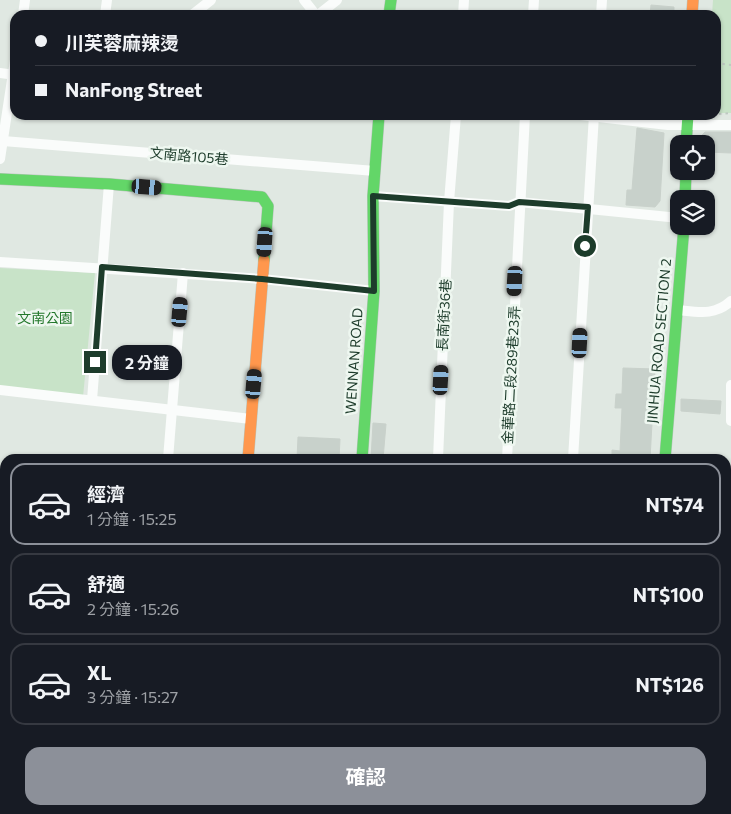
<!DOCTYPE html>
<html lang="zh-TW">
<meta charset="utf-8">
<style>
body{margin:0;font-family:Commissioner,"Noto Sans TC",sans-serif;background:#242831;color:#f1f3f6;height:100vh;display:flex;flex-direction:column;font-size:19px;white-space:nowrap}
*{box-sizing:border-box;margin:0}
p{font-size:16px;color:#9ea1a6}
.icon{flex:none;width:28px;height:28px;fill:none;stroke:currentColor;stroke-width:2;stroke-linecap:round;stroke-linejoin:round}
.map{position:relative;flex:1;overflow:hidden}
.details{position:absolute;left:0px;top:454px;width:731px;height:361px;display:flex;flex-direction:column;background:#171b24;border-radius:15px 15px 0 0;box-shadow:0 1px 4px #0004}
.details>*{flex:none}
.top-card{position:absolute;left:10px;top:10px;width:711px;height:110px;border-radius:15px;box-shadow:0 1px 4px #0004;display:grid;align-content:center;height:110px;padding:0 25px;background:#171b24}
.controls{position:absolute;left:670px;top:135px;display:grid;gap:10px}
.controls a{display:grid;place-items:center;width:45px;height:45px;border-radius:10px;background:#171b24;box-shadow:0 1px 4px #0004;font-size:25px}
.end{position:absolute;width:22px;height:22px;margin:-11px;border:6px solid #1d3c2b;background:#fff;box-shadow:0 0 0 2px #fff}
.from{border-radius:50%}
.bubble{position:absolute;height:35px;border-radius:15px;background:#171b24;box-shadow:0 1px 4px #0004;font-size:16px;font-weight:700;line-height:35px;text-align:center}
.car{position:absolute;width:15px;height:30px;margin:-15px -8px;border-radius:6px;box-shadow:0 0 4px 1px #0007;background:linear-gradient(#222 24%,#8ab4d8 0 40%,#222 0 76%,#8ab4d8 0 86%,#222 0)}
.top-card b{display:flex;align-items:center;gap:18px;height:48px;font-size:19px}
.top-card b+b{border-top:1px solid #363941}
.top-card i{width:12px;height:12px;background:#f1f3f6}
ul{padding:9px 0 0;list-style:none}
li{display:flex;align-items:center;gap:15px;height:82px;margin:0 10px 8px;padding:0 15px;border:2px solid #363941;border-radius:15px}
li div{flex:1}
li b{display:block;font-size:19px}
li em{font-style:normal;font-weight:700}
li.active{border-color:#8c9099}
li>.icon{width:45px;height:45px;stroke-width:1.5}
.button{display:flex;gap:10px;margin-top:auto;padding:10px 25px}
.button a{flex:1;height:58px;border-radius:15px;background:#8c9099;color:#fff;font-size:20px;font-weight:700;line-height:58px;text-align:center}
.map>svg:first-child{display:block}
.green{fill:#c8e3c8}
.building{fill:#c8d1cb;stroke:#c9d1cb}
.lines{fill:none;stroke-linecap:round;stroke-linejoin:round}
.fast-casing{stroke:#b9c5bd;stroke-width:12}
.slow-casing{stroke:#b9c5bd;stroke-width:12}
.path{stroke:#bec8c2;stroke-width:2;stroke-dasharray:2.5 4;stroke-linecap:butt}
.lane{stroke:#fafcfb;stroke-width:5}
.street{stroke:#fafcfb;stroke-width:10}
.fast{stroke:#63d668;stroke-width:11}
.slow{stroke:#ff974d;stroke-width:11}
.route{stroke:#1d3c2b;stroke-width:6}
.labels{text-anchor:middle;stroke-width:5;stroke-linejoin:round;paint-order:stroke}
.street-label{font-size:14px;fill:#1d3c2b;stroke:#eef7f0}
.park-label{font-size:14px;fill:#23772b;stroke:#eef7f0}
</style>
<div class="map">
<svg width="731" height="814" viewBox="0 0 731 814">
<rect width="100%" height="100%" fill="#e0e8e2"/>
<g class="green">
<polygon points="713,0 731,0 731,113 716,113 716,15 712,15"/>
<polygon points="0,268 95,273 83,397 0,387"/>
</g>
<g class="building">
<polygon points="651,5 674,7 674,15 650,15"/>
<polygon points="637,128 664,133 660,201 655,207 626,205 627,190 632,190"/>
<polygon points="705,132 731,132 731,153 706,152 706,144 701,144 701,136"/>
<polygon points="623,368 655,369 650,459 612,459 612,450 620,451 622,408 615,408 616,394 622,394"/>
<polygon points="681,399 721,401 720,414 681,411"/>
<polygon points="373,423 386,424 383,459 371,459"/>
<polygon points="298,437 340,439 339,459 297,459"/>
</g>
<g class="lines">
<g class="fast-casing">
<g id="fast">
<polyline points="389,15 391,0"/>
<polyline points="686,144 688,115"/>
<polyline points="0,179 109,184 262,197 268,206 264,260"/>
<polyline points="685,199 686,171"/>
<polyline points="362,459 374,291 373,196 379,115"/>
<polyline points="665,459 684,226"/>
<polyline points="0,643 5,643"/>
<polyline points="0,656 5,657"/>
<polyline points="726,719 731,719"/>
<polyline points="638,810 638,814"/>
</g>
</g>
<g class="slow-casing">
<g id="slow">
<polyline points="692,15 693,0"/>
<polyline points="248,459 264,260"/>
<polyline points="726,732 731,732"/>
</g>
</g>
<g class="path">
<polyline points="716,63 731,65"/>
<polyline points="719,114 731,113"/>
</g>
<polyline class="lane" points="98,810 99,814"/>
<g class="street">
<polyline points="304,0 316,15"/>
<polyline points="23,15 25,0"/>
<polyline points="105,15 107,0"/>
<polyline points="192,15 211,0"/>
<polyline points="318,15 337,0"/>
<polyline points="463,15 464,0"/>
<polyline points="533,15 534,0"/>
<polyline points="601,15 602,0"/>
<polyline points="0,73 15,75"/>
<polyline points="581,115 668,125 731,125"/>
<polyline points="3,141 375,171"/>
<polyline points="0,159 15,60"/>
<polyline points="373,196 509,206 519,202 679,218"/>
<polyline points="0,262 262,279 374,291"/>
<path d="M 678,310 C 698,312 715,316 731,301"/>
<polyline points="731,385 731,421"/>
<polyline points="0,390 251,419"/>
<polyline points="92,400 109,184"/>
<polyline points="168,459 183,273"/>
<polyline points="438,459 449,202 456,115"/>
<polyline points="507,459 525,115"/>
<polyline points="573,459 594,115"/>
<polyline points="0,474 5,474"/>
<polyline points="726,499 731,499"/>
<polyline points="0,550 5,551"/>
<polyline points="726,567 731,563"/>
<polyline points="726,604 731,608"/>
<polyline points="0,748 5,768"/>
<polyline points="16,810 17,814"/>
<polyline points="125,814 147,810"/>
<polyline points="233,814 234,810"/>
<polyline points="400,814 401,810"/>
<polyline points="470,814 471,810"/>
<polyline points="545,814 545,810"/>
</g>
<use href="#fast" class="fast"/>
<use href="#slow" class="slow"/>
</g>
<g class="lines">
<polyline class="route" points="95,362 102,267 262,279 374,291 373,196 509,206 519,202 588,207 585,246"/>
</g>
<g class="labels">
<g class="street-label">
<text transform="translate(189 156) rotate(5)" y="5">文南路105巷</text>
<text transform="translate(444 315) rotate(-87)" y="5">長南街36巷</text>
<text transform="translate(659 341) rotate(-85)" y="5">JINHUA ROAD SECTION 2</text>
<text transform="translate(354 361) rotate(-86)" y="5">WENNAN ROAD</text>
<text transform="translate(511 375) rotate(-87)" y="5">金華路二段289巷23弄</text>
</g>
<g class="park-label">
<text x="45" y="323">文南公園</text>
</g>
</g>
</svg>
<div class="controls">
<a><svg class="icon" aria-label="locate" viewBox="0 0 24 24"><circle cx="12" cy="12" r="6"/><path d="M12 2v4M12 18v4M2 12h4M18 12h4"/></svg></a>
<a><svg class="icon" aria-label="layers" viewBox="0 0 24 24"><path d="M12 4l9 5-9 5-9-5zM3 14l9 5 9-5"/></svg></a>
</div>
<i class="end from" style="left:585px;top:246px"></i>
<i class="end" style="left:95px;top:362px"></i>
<div class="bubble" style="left:112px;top:345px;width:70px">2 分鐘</div>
<i class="car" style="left:147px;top:187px;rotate:95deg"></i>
<i class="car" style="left:265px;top:242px;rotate:184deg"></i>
<i class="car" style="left:515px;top:281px;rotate:183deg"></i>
<i class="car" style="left:180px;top:312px;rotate:5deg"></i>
<i class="car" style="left:580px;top:343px;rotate:3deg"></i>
<i class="car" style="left:441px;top:380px;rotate:3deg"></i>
<i class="car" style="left:254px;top:384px;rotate:5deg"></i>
<div class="top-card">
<b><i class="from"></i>川芙蓉麻辣燙</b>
<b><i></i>NanFong Street</b>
</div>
<section class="details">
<ul>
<li class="active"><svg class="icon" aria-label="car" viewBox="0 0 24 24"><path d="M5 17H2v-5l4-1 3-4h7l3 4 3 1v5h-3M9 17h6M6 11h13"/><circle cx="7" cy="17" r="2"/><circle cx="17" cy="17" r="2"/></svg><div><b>經濟</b><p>1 分鐘 · 15:25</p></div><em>NT$74</em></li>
<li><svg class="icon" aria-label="car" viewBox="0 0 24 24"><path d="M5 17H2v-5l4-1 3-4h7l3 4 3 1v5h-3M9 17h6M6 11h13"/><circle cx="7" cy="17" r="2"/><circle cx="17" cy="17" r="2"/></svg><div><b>舒適</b><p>2 分鐘 · 15:26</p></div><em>NT$100</em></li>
<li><svg class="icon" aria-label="car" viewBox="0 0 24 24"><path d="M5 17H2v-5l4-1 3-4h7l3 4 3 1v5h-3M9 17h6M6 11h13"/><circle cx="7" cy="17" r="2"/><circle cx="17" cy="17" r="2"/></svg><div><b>XL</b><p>3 分鐘 · 15:27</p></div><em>NT$126</em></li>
</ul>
<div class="button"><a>確認</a></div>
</section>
</div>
